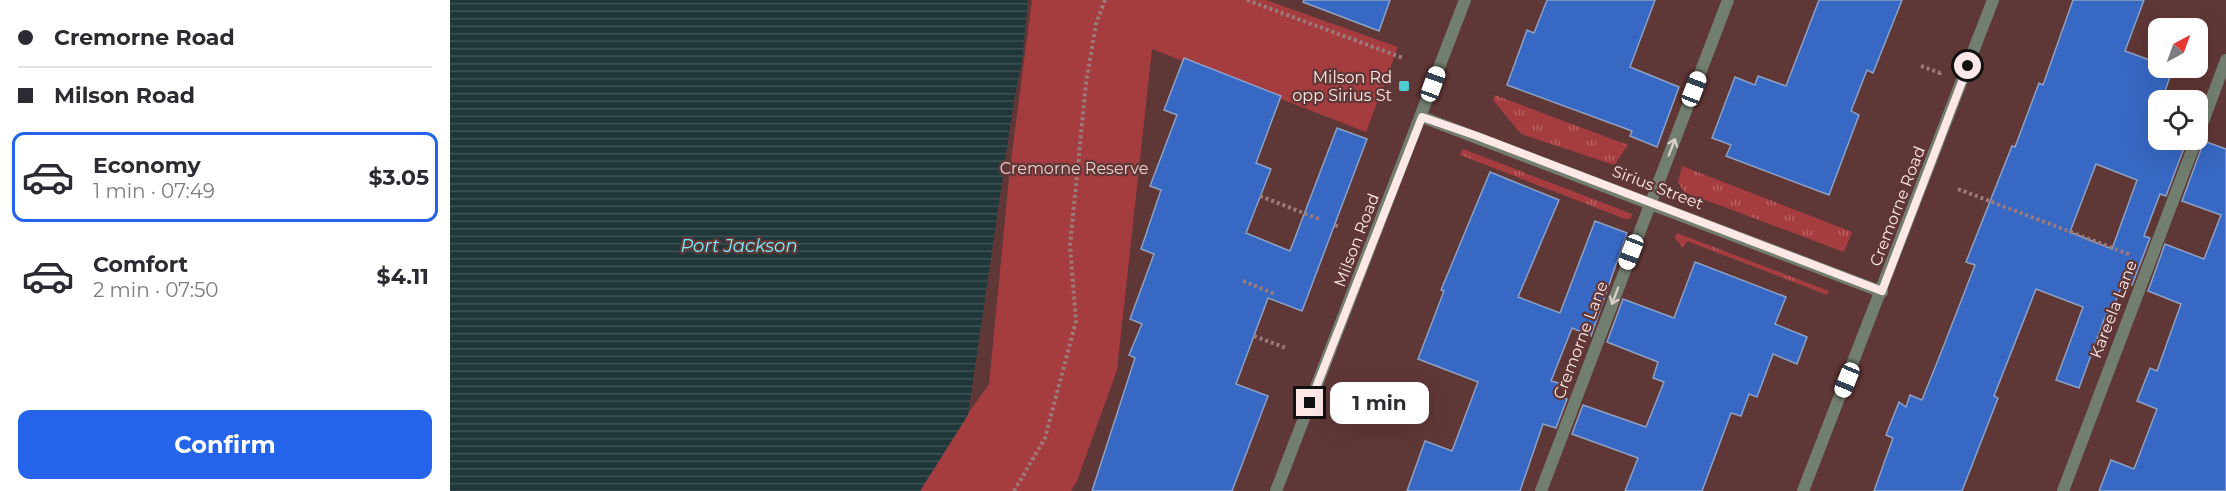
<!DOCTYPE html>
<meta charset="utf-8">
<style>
body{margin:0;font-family:Montserrat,sans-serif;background:#f2f2f3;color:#2b2b33;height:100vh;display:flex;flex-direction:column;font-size:22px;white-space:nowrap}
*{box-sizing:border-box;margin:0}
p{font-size:20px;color:#7c7c81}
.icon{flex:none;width:33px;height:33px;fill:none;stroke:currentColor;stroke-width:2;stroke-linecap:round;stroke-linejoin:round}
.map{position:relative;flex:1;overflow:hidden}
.details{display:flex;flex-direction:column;background:#fff;width:450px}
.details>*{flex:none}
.guide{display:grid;align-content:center;height:132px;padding:0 18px;background:#fff}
.needle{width:39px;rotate:41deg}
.buttons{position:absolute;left:1698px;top:18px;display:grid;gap:12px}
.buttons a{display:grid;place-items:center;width:60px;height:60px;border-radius:12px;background:#fff;box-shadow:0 6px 24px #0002;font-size:30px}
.end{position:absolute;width:27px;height:27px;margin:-14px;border:8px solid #fde8e7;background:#111;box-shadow:0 0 0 3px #111}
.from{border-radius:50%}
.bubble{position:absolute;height:42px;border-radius:12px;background:#fff;box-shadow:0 6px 24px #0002;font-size:20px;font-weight:700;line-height:42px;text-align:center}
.car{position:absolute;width:18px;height:36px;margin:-18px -9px;border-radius:8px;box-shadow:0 0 4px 2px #0007;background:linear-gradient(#fff 24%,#345 0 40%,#fff 0 76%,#345 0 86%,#fff 0)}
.guide b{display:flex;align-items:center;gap:21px;height:57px;font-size:22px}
.guide b+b{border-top:2px solid #e1e1e2}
.guide i{width:15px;height:15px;background:#2b2b33}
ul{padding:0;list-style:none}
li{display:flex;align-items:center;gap:18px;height:90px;margin:0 12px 9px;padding:0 6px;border:3px solid transparent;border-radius:12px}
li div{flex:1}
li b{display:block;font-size:22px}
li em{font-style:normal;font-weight:700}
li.on{border-color:#2563eb}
li>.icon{width:54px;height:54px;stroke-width:1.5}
.primary-button{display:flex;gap:12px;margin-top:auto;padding:12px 18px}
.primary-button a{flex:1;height:69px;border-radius:12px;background:#2563eb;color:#fff;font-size:24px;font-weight:700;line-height:69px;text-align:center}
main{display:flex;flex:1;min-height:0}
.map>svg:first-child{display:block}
.grass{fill:url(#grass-tufts)}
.green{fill:#a53d40}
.water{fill:url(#water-rules)}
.building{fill:#3768c3;stroke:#8ca1c5;stroke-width:1.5;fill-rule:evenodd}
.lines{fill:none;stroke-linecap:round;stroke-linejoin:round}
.path{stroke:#9b7a79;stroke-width:4;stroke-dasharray:3 3;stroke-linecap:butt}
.lane{stroke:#727e70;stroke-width:12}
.street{stroke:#727e70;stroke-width:12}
.oneway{stroke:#dacec9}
.route{stroke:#fde8e7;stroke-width:8}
.poi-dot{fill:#51ccd4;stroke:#5f3736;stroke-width:2}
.labels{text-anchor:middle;stroke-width:4.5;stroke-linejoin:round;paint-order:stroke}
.poi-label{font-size:16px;fill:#fde8e7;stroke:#5f3736;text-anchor:end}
.park-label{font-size:16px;fill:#eececc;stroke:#5f3736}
.street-label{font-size:16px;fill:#fde8e7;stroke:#5f3736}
.water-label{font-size:18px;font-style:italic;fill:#76eff7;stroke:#5f3736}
</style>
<main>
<section class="details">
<div class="guide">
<b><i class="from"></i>Cremorne Road</b>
<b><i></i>Milson Road</b>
</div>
<ul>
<li class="on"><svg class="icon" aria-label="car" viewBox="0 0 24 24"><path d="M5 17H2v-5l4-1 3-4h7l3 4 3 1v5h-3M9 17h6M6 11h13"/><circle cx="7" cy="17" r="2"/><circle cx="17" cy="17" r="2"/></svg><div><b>Economy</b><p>1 min · 07:49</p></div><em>$3.05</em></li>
<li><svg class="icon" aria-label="car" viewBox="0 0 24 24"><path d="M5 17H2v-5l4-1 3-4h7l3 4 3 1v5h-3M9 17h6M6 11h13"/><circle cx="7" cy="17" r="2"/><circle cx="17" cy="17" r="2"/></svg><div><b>Comfort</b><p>2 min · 07:50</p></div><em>$4.11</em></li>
</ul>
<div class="primary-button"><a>Confirm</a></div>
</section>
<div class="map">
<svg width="1776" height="491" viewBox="0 0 1776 491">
<defs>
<pattern id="grass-tufts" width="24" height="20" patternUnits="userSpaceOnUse" patternTransform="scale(1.5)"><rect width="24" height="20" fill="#a53d40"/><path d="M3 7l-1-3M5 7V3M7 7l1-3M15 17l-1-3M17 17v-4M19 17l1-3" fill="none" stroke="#b76265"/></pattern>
<pattern id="water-rules" width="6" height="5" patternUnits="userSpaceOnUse" patternTransform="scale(1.5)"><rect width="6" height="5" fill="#1f3739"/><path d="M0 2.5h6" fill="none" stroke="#405456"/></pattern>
</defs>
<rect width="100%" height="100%" fill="#5f3736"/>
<g class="grass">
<polygon points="1045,95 1178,145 1165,164 1161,164 1071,134 1043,100"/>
<polygon points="1013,149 1182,214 1181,218 1175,219 1010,155"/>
<polygon points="1232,166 1402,232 1394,252 1234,192 1228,182"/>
<polygon points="1227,233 1379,291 1377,295 1237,241 1233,248 1225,238"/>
</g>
<polygon class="green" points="582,0 816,0 948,47 916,132 702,49 667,370 627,481 621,491 463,491 539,384 560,168"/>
<polygon class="water" points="0,0 578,0 572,61 564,100 518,415 470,491 0,491"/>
<g class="building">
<polygon points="854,0 940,0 929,31 853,2"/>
<polygon points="1097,0 1205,0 1180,67 1229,87 1207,147 1180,136 1182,131 1057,85 1077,30 1084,33"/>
<polygon points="1369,0 1452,0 1423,73 1417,70 1401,111 1409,115 1379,195 1276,156 1281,145 1262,138 1285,77 1305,85 1308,76 1336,86"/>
<path d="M 1623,0 L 1694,0 L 1675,51 L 1708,63 L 1708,68 L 1723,68 L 1712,100 L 1708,100 L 1708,110 L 1702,128 L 1708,130 L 1708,140 L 1737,140 L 1716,196 L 1710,194 L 1694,236 L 1700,238 L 1682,285 L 1673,282 L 1659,319 L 1655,317 L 1629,388 L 1606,380 L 1633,307 L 1586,289 L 1544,396 L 1548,398 L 1512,491 L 1424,491 L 1443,438 L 1436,435 L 1449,402 L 1456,407 L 1460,395 L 1472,400 L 1494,345 L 1525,265 L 1516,262 L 1562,146 L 1565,147 L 1589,83 L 1593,85 ZM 1646,164 L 1687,180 L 1662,249 L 1620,232 Z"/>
<polygon points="734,58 831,96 806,163 821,169 796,233 840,251 887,128 917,139 852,311 818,298 786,384 818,396 782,491 642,491 685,358 679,355 692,324 680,319 704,254 691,249 711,190 700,186 727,115 714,110"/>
<polygon points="1754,141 1776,149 1776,491 1649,491 1661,460 1684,469 1707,409 1687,401 1700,368 1707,371 1731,304 1698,291 1715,244 1754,259 1771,215 1732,201"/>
<polygon points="1040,172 1109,200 1068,297 1110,313 1145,221 1177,233 1141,336 1122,328 1101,381 1109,383 1105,395 1117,399 1106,428 1093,424 1070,491 957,491 975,441 1002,451 1028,382 968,359 994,291 991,290"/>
<polygon points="1245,262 1336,297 1325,324 1357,337 1347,364 1323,354 1307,397 1299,394 1291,416 1281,413 1252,491 1175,491 1188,458 1122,434 1133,405 1196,427 1214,382 1203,378 1208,362 1157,342 1173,299 1224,318"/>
</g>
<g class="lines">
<g class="path">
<polyline points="797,0 953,58"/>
<polyline points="1471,66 1490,73 1491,71"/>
<polyline points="1508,189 1681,255"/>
<polyline points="810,196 869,219"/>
<polyline points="885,225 889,227"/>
<polyline points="793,281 825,294"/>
<polyline points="804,336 836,348"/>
<polyline points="564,491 595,438 626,321 620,246 636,83 646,24 655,0"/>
</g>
<g class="lane">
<polyline points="1748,135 1776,60"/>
<polyline points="1091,491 1278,0"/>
<polyline points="1613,491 1746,140"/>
</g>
<g class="street">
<polyline points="972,117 1432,292"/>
<polyline points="826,491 1015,0"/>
<polyline points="1353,491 1543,0"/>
</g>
</g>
<defs><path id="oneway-shaft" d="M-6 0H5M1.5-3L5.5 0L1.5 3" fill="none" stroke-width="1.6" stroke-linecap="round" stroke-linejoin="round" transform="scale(1.5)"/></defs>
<g class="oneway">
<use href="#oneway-shaft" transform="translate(1222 147) rotate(-69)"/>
<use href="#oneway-shaft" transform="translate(1165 296) rotate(111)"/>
</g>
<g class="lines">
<polyline class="route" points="860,403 972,117 1027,136 1432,291 1518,66"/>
</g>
<rect class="poi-dot" x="948" y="80" width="12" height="12" rx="3"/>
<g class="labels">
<g class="poi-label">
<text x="942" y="83">Milson Rd<tspan x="942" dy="18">opp Sirius St</tspan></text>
</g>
<g class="park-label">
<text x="624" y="174">Cremorne Reserve</text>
</g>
<g class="street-label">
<text transform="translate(1208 187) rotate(21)" y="6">Sirius Street</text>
<text transform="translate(1447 206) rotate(-69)" y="6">Cremorne Road</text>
<text transform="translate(906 240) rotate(-69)" y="6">Milson Road</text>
<text transform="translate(1663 309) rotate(-69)" y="6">Kareela Lane</text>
<text transform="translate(1130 340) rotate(-69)" y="6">Cremorne Lane</text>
</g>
<g class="water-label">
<text x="289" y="252">Port Jackson</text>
</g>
</g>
</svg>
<div class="buttons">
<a><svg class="needle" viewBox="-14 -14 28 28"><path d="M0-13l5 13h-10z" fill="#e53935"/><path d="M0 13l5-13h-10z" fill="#7c7c81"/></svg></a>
<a><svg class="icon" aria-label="locate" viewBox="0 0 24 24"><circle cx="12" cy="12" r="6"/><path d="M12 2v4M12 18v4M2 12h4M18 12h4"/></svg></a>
</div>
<i class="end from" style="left:1518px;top:66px"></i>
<i class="end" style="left:860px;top:403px"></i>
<div class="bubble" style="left:880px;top:382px;width:99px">1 min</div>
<i class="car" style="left:983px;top:84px;rotate:20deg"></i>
<i class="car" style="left:1244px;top:89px;rotate:21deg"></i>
<i class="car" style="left:1181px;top:252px;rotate:201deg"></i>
<i class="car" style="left:1397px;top:380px;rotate:202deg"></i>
</div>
</main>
